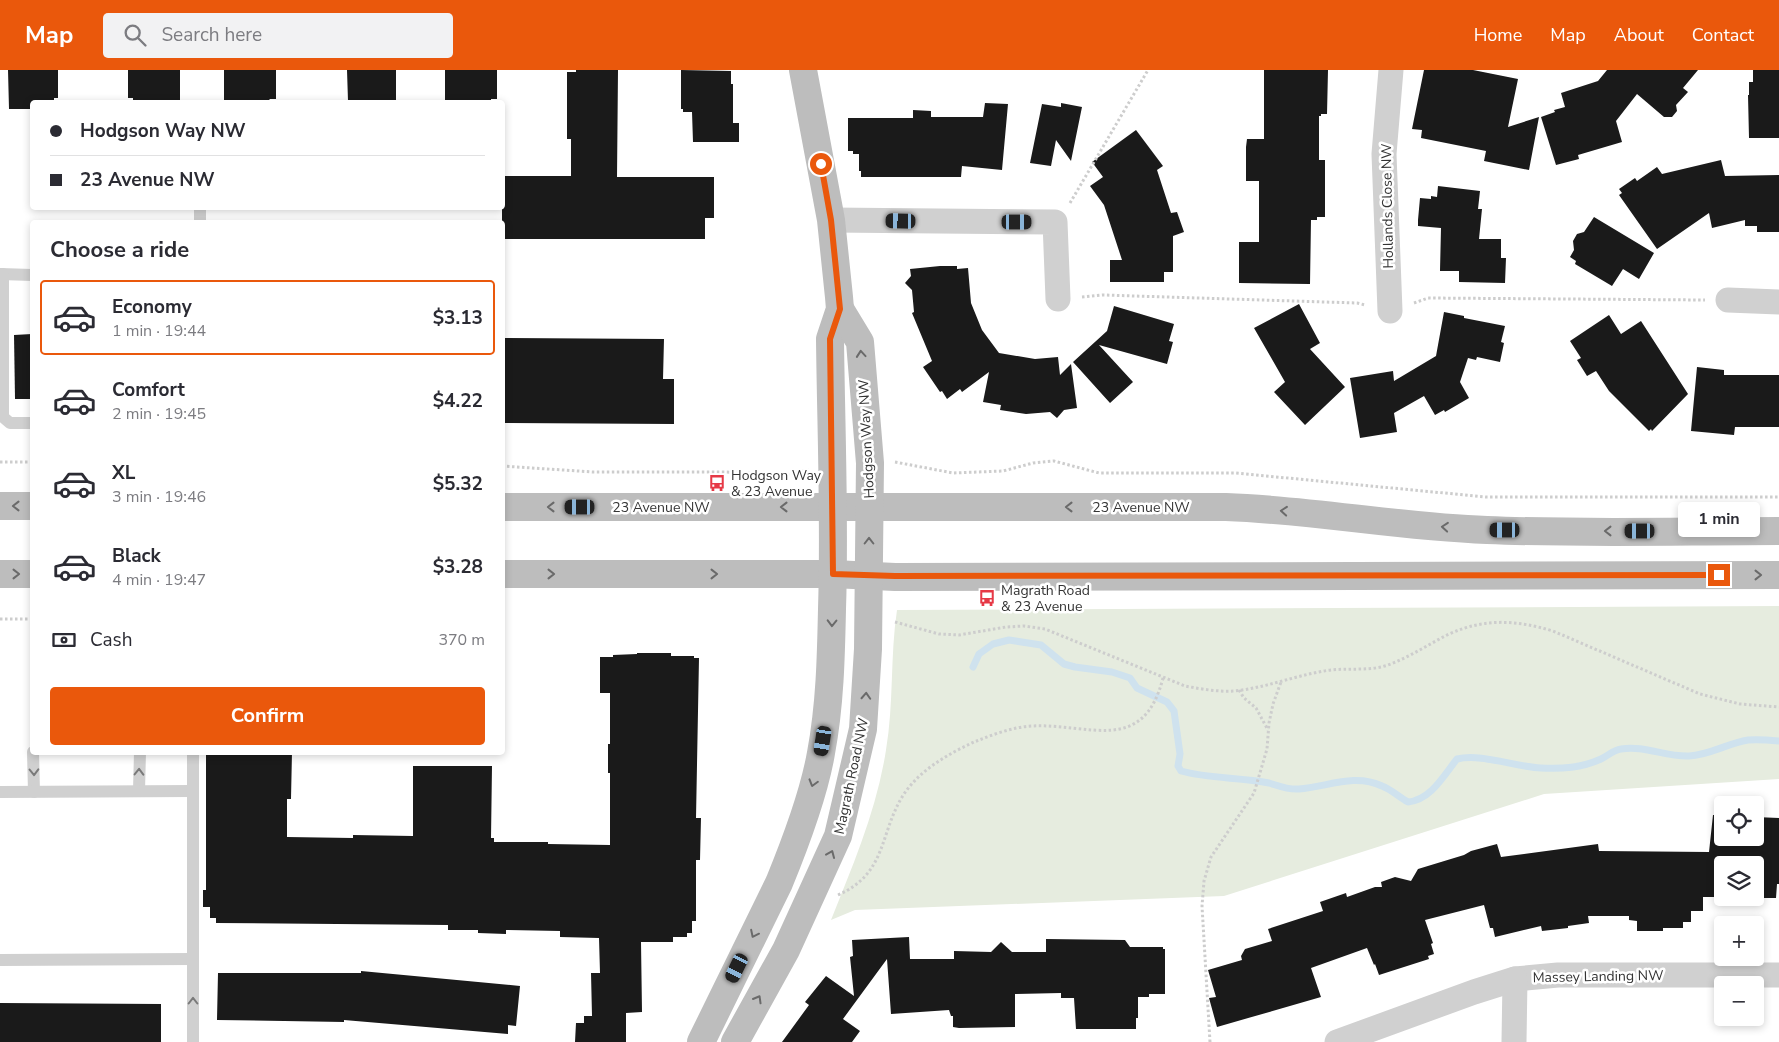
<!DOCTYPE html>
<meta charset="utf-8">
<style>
body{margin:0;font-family:"Nunito Sans",sans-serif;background:#f2f2f3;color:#2b2b33;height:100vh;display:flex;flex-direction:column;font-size:19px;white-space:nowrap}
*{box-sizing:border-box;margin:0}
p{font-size:16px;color:#7c7c81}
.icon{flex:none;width:28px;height:28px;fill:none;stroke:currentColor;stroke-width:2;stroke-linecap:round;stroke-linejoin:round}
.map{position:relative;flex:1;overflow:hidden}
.sheet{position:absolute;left:30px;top:150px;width:475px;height:535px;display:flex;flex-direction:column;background:#fff;border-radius:5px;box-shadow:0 2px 8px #0003}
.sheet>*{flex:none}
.hud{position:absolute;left:30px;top:30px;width:475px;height:110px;border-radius:5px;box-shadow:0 2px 8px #0003;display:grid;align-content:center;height:110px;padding:0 20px;background:#fff}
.buttons{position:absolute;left:1714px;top:726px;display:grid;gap:10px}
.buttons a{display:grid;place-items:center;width:50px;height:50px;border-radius:5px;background:#fff;box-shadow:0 2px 8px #0003;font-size:25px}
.end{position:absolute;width:22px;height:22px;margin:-11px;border:6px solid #ea580c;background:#fff;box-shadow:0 0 0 2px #fff}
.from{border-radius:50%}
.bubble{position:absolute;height:35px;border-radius:5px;background:#fff;box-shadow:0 2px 8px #0003;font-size:16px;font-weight:700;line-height:35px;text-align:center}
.car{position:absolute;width:15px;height:30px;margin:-15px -8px;border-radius:6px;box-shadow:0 0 4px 1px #0007;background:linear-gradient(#222 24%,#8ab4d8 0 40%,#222 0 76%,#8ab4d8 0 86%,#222 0)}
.hud b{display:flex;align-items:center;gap:18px;height:48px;font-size:19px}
.hud b+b{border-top:1px solid #e1e1e2}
.hud i{width:12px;height:12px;background:#2b2b33}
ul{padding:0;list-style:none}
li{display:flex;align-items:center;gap:15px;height:75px;margin:0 10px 8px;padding:0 10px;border:2px solid transparent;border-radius:5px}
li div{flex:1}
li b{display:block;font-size:19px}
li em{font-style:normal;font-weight:700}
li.active{border-color:#ea580c}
li>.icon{width:45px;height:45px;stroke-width:1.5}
h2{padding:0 20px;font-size:22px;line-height:60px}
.pay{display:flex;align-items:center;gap:12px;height:55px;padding:0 20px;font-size:19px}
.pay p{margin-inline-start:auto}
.button{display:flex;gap:10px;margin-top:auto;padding:10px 20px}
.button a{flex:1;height:58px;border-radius:5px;background:#ea580c;color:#fff;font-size:20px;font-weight:700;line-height:58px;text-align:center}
header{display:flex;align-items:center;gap:30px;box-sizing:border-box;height:70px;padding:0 25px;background:#ea580c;color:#fff}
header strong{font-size:24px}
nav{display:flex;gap:28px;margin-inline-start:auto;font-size:18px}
.search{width:350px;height:45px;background:#f2f2f3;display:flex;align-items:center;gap:12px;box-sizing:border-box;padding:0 18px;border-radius:5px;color:#7c7c81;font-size:19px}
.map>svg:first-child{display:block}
.green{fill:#e6ecdf}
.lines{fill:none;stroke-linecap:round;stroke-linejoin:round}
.stream{stroke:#cfe2ee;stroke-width:7}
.building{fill:#1a1a1a}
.path{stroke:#cdcdcd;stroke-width:3;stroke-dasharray:2.5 2.5;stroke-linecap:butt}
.lane{stroke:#d0d0d0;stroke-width:12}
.street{stroke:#d0d0d0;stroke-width:25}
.secondary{stroke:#bdbdbd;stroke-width:28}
.oneway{stroke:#6a6a6a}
.oneway2{stroke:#7a7a7a}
.route{stroke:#ea580c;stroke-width:6}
.labels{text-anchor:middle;stroke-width:5;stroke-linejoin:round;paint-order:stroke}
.street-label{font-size:14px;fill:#333;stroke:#fff}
.poi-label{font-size:14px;fill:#333;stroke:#fff;text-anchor:start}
</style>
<header>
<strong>Map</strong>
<div class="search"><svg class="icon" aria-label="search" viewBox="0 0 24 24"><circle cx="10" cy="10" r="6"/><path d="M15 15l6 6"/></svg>Search here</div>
<nav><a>Home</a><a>Map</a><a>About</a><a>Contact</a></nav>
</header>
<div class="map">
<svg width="1779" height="972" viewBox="0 0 1779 972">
<rect width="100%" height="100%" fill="#fff"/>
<path class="green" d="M 1779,536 L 1779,709 L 1544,724 L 1224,826 L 855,840 L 831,850 C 853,795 877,739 886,680 C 894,633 890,586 897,540 Z"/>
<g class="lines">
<path class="stream" d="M 973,597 L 979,584 L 993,574 L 1009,570 L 1041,575 L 1064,594 L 1075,597 L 1112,602 L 1130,608 L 1137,618 L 1167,632 L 1174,641 L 1180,684 L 1178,696 L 1181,701 C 1210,709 1240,707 1269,713 C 1279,716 1288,720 1299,719 C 1327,717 1354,703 1382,716 C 1392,720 1399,727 1408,732 C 1431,730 1444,705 1457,689 C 1481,683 1515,697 1541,698 C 1562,699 1581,698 1601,689 C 1608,686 1613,680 1621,679 C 1644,675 1666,687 1689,686 C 1710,685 1728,673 1748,670 C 1758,669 1769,670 1779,671"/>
</g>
<g class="building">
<polygon points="8,0 58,0 58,28 54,28 54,32 32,32 32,39 9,39"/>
<polygon points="128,0 180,0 180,32 137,32 137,30 133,30 133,28 128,28"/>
<polygon points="224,0 276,0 276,29 270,29 267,32 224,32"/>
<polygon points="347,0 396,0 396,32 355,32 355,31 348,31"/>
<polygon points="445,0 497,0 497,29 491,29 491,31 488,32 445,32"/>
<polygon points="576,0 618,0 617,107 714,107 714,148 705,148 705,169 502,169 502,106 571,106 571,69 567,69 567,2 576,2"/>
<polygon points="681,0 731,1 731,14 733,14 733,53 739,53 739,72 693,72 692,42 683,42 683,39 681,39"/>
<polygon points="1264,0 1328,0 1327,44 1321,44 1321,46 1319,46 1319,90 1325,90 1325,147 1317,147 1317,150 1311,150 1310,214 1239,213 1239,172 1259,172 1259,111 1246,111 1246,77 1247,69 1264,69"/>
<polygon points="1424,0 1473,0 1518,9 1508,57 1539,47 1529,100 1484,91 1486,81 1421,68 1422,60 1412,59"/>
<polygon points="1607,0 1698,0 1683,18 1688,22 1676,35 1677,41 1672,47 1664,47 1637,24 1616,51 1622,72 1578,85 1579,89 1556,95 1541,47 1555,42 1554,40 1565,37 1561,23 1598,11"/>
<polygon points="1753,0 1779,0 1779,68 1749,68 1748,25 1749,25 1749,12 1753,12"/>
<polygon points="985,33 1008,34 1002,100 962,96 961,107 861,107 861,101 859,101 859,84 853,84 853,81 848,81 848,48 913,48 913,40 931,41 931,47 983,47"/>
<polygon points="1061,33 1082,37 1071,91 1056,70 1051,96 1030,93 1042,34 1061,37"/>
<polygon points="1136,60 1163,96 1157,100 1171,143 1177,142 1184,162 1173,166 1173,202 1164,202 1164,212 1110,212 1110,190 1122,190 1104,135 1090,116 1103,107 1092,92"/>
<polygon points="1721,90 1725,106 1779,105 1779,162 1757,162 1757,156 1745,156 1745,150 1712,158 1709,143 1657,179 1619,125 1622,123 1619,119 1635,108 1637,111 1657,97 1662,104"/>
<polygon points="1438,116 1480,121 1478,139 1482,139 1479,169 1501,169 1501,188 1506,188 1505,213 1459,212 1459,201 1440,201 1441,158 1418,156 1418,150 1420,128 1431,129 1431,126 1437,127"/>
<polygon points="1594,147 1654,183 1639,209 1623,199 1612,216 1575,194 1576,191 1570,187 1574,180 1573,171 1577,164 1584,162"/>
<polygon points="940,196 957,196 957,199 968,198 971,233 982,260 999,283 1035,289 1058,287 1060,305 1071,294 1077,338 1064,340 1057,348 1050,342 1026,344 1000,340 1001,335 983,332 989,302 962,322 960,319 947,329 942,321 940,322 923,297 932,291 912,243 914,242 912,220 905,213 911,206 910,199"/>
<polygon points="1299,234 1320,273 1310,279 1345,317 1305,355 1274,322 1285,312 1254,258"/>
<polygon points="1114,236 1174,254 1169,271 1173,272 1167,294 1099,275 1133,312 1110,333 1073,292 1107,261"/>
<polygon points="1444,242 1464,246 1464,248 1505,256 1501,272 1504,273 1500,292 1477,287 1476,290 1468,288 1460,312 1469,328 1445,342 1444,340 1435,345 1424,326 1394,343 1397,362 1360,368 1350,308 1393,301 1394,311 1436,286"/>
<polygon points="1609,245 1621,264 1641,251 1688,324 1652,361 1651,359 1649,361 1609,321 1596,301 1587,306 1577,290 1581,288 1570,271"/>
<polygon points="32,264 32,329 15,329 14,265"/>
<polygon points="502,268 664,269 663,309 674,309 674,354 502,353"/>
<polygon points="1697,297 1724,300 1724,305 1779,305 1779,357 1735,357 1734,365 1691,361"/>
<polygon points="637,583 671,583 671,586 694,586 694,588 699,588 696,748 701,748 700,790 696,790 696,851 692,851 692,863 687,863 687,867 673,867 673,872 641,872 642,942 626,943 626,972 575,972 576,953 584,953 584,946 592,946 591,903 600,903 599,868 560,867 560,861 506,860 506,864 478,863 478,860 448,860 448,855 216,853 216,848 210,848 210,837 203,837 203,820 206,820 206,682 292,682 291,729 287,729 287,767 353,768 353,765 413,766 413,696 492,696 491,768 494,768 494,772 548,772 548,774 610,775 610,703 608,703 608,674 610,674 610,623 600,623 600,587 613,587 613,585 637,584"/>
<polygon points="1713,745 1722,745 1722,768 1755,768 1755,747 1779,748 1779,814 1777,814 1776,828 1724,828 1755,828 1755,795 1722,795 1722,827 1703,827 1703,841 1691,841 1691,852 1683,852 1683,858 1663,858 1663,861 1637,861 1637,851 1629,850 1629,846 1588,846 1589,853 1568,856 1568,858 1542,861 1541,856 1495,867 1493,858 1490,858 1484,835 1425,850 1433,873 1431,874 1434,884 1428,886 1429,889 1379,905 1375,894 1374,895 1367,878 1311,898 1321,927 1217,957 1209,928 1216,927 1208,900 1242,890 1241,886 1245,879 1272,871 1268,859 1323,841 1320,832 1346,823 1347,827 1375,817 1382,817 1381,812 1395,807 1411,811 1418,799 1464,785 1471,781 1497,774 1501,787 1598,774 1599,781 1709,782"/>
<polygon points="909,867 910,889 954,889 954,881 991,882 1001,872 1012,882 1046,882 1046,869 1125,870 1130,877 1163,877 1163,879 1165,879 1165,924 1149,924 1149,927 1138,927 1138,948 1136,948 1136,959 1076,959 1074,928 1061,928 1061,923 1015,924 1015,957 959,958 953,957 953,946 951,946 949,940 891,944 887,889 843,949 860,961 852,972 782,972 809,935 805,932 826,906 854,926 850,887 853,886 852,870"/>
<polygon points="361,901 520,916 516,956 508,955 508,964 344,950 344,952 217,950 218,903 361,903"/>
<polygon points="0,933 161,934 161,972 0,972"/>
</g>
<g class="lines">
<g class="path">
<polyline points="1070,133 1148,0"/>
<polyline points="1082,227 1103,225 1357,233 1365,235"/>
<polyline points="1414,233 1428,228 1705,230"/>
<polyline points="0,392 32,392"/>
<polyline points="895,392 953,403 1003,401 1033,393 1054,391 1099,403 1235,403 1486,427 1779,427"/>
<polyline points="502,396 593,402 725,402 789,404 809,400"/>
<polyline points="0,549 32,549"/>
<path d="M 895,552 L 939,564 L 959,565 L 1006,557 L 1024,556 L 1045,559 L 1185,616 C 1201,619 1218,622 1234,621 C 1265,618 1294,606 1324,601 C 1345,597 1368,602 1388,595 C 1410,587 1429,574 1449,564 C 1485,548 1516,550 1553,561 L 1700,624 L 1740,634 L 1779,637"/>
<polyline points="1239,620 1244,628 1256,638 1268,660"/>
<path d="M 838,825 C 888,803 879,762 904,724 C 920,700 948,684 974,672 C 992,665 1012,657 1032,656 C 1089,653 1143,686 1163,608"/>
<polyline points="1210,972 1202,836 1204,811 1211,787 1254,723 1267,679 1269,653 1273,634 1281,612"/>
</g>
<g class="lane">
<polyline points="200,152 200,138"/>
<polyline points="0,204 32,205"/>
<polyline points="3,204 3,347 10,353 32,353"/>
<polyline points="33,682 34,722"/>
<polyline points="139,721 140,682"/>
<polyline points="0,722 193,721"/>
<polyline points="0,890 193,889"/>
<polyline points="193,972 193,682"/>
</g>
<g class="street">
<polyline points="831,150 1055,152 1058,229"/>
<polyline points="1728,230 1779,232"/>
<polyline points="1390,241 1384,84 1391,0"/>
<polyline points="1337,972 1474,922 1515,909 1558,905 1779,905"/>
<polyline points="1514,972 1515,909"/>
</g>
<g class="secondary">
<polyline points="0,436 32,436"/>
<path d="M 502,437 L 1226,437 C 1313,440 1399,457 1487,460 C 1584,464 1682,461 1779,461"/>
<polyline points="0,504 32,504"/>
<polyline points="502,504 833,504 895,507 1779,505"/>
<path d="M 701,972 L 779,813 C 795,774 814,724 821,683 C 830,635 831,587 832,539 C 835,449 831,359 830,269 L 840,239 L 839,227 L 831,150 L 803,0"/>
<polyline points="735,972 786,880 838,766 863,659 868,579 870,393 860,272 840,239"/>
</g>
</g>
<defs><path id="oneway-chevron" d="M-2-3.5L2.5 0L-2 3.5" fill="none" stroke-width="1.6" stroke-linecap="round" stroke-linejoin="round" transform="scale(1.25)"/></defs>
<g class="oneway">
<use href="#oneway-chevron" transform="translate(861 284) rotate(-95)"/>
<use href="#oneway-chevron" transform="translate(16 436) rotate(-180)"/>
<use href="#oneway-chevron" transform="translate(551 437) rotate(-180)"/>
<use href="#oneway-chevron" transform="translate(784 437) rotate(-180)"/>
<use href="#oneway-chevron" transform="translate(1069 437) rotate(-180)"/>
<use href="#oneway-chevron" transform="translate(1284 441) rotate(-175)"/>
<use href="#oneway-chevron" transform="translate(1445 457) rotate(-175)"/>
<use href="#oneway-chevron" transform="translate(1608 461) rotate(-180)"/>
<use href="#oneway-chevron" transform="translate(869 471) rotate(-90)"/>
<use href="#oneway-chevron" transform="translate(16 504)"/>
<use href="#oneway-chevron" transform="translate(551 504)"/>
<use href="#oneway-chevron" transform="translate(714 504)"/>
<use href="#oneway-chevron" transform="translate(1758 505)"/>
<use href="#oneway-chevron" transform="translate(832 553) rotate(91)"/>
<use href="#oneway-chevron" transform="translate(866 626) rotate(-87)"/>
<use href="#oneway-chevron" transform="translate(813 713) rotate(106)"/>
<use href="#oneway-chevron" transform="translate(831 784) rotate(-67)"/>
<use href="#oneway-chevron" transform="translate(754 864) rotate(116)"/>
<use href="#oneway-chevron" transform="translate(758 929) rotate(-60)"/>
</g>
<g class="oneway2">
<use href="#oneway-chevron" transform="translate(34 702) rotate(89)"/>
<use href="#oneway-chevron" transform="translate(139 702) rotate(-89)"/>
<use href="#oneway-chevron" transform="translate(193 931) rotate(-90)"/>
</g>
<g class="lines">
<polyline class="route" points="821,94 831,150 840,239 830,269 833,504 895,506 1719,505"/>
</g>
<defs>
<g id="bus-bare" transform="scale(1.35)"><path d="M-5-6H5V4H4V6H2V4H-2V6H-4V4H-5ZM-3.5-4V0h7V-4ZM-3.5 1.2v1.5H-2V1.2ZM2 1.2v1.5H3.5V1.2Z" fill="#e63946" stroke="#fff" stroke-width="2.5" paint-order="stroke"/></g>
</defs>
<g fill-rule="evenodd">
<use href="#bus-bare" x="717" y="413"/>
<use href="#bus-bare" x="987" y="528"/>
</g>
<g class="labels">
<g class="street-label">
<text transform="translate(1387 136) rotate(-91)" y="5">Hollands Close NW</text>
<text transform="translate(866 369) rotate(-93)" y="5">Hodgson Way NW</text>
<text x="661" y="442">23 Avenue NW</text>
<text x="1141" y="442">23 Avenue NW</text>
<text transform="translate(851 706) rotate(-78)" y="5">Magrath Road NW</text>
<text transform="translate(1598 906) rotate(-1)" y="5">Massey Landing NW</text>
</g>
<g class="poi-label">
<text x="731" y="410">Hodgson Way<tspan x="731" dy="16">&amp; 23 Avenue</tspan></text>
<text x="1001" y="525">Magrath Road<tspan x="1001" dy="16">&amp; 23 Avenue</tspan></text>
</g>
</g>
</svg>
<div class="buttons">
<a><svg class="icon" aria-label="locate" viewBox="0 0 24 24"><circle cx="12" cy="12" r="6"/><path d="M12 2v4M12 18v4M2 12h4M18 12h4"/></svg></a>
<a><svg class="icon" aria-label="layers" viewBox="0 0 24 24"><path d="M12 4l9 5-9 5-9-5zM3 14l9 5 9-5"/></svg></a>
<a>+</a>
<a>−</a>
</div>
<i class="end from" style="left:821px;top:94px"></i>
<i class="end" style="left:1719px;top:505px"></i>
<div class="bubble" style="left:1678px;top:432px;width:82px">1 min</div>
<i class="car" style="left:901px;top:151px;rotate:271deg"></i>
<i class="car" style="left:1017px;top:152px;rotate:90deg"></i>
<i class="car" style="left:580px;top:437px;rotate:270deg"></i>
<i class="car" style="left:1505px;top:460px;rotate:270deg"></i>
<i class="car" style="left:1640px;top:461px;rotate:270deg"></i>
<i class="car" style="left:823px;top:671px;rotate:189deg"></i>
<i class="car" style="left:737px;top:898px;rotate:206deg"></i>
<div class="hud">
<b><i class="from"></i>Hodgson Way NW</b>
<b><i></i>23 Avenue NW</b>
</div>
<section class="sheet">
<h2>Choose a ride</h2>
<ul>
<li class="active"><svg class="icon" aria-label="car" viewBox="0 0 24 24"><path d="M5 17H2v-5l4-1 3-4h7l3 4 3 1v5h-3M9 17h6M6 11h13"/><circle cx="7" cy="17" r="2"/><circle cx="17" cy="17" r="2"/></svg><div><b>Economy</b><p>1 min · 19:44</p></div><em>$3.13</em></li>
<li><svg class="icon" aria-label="car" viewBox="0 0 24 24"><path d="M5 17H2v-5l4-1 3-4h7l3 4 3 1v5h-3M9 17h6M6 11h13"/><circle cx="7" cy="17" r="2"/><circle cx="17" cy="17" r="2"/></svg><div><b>Comfort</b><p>2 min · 19:45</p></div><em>$4.22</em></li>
<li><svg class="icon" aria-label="car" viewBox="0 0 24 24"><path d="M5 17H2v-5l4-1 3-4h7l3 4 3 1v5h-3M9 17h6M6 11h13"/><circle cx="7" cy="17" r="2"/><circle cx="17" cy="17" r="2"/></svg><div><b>XL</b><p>3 min · 19:46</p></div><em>$5.32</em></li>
<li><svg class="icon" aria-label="car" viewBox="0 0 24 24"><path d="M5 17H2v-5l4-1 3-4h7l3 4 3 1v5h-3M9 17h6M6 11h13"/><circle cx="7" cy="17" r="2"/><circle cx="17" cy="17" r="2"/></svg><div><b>Black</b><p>4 min · 19:47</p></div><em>$3.28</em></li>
</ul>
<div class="pay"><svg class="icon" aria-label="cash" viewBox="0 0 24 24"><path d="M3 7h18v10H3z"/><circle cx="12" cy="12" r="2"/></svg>Cash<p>370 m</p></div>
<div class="button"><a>Confirm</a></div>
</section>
</div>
